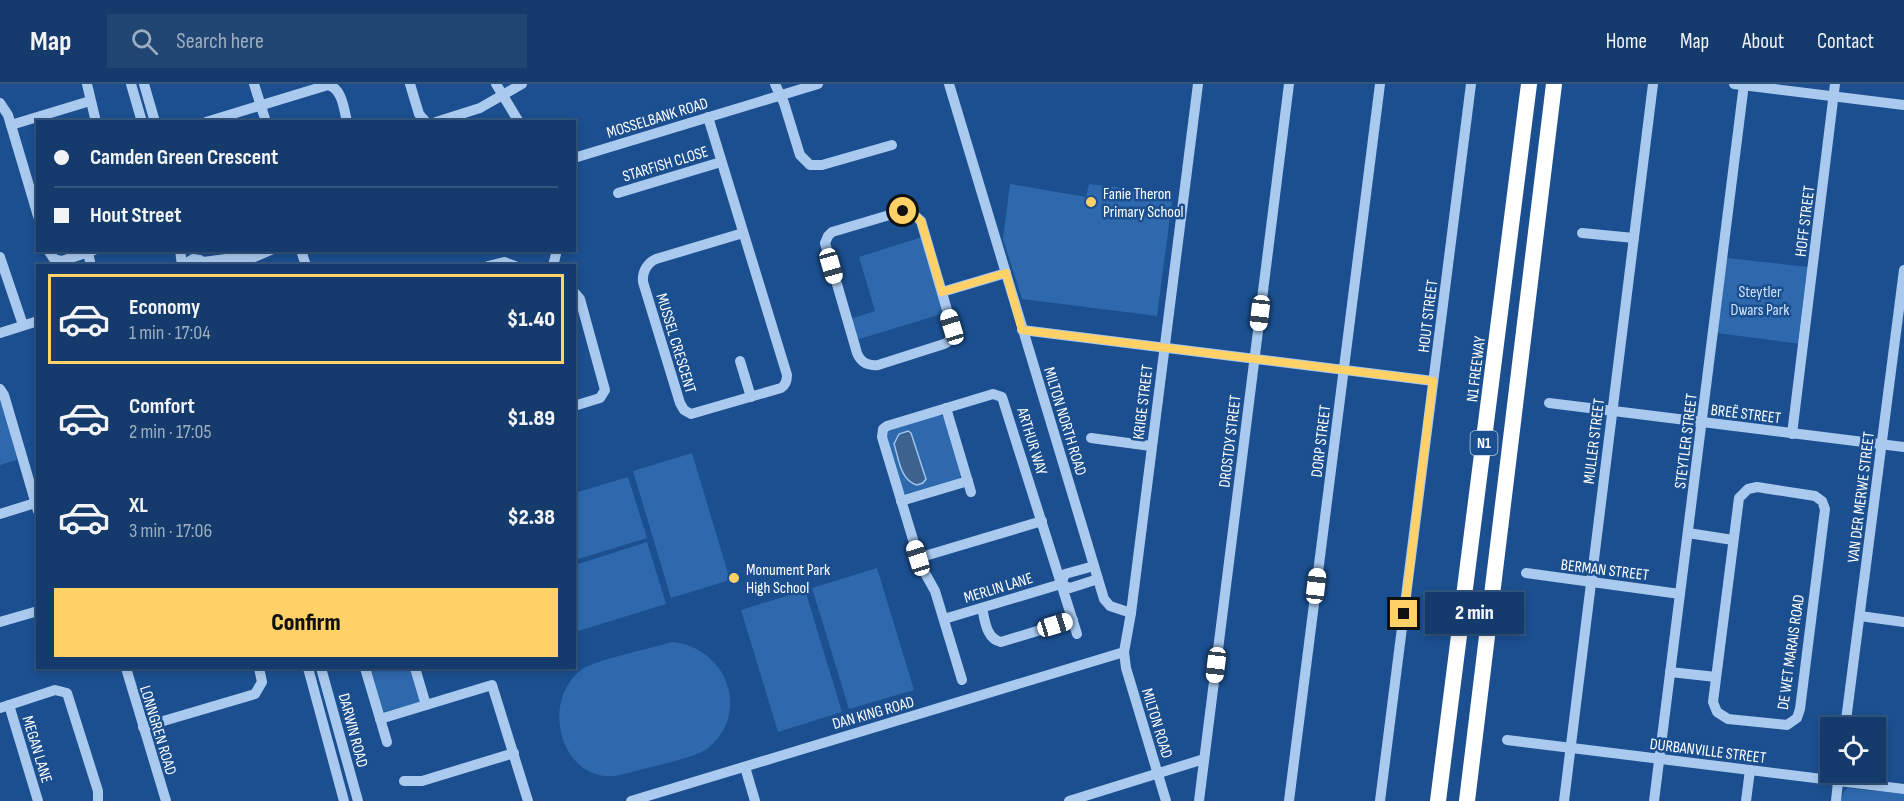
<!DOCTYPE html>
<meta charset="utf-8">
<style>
body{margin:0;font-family:"Sofia Sans Condensed",sans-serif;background:#214673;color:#f1f3f6;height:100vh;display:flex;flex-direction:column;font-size:22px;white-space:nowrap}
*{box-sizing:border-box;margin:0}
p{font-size:20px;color:#9dadc1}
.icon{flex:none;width:33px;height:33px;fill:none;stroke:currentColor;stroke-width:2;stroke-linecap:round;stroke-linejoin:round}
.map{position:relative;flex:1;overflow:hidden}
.side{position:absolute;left:36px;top:180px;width:540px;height:405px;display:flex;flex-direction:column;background:#143b6b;border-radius:0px;box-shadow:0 3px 9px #0003,0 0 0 2px #33557e}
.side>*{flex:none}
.top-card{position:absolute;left:36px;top:36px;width:540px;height:132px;border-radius:0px;box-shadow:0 3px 9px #0003,0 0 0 2px #33557e;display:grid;align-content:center;height:132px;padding:0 18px;background:#143b6b}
.buttons{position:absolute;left:1820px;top:633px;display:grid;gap:12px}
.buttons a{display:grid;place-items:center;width:66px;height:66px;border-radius:0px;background:#143b6b;box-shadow:0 3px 9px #0003,0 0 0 2px #33557e;font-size:30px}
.end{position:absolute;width:27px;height:27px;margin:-14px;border:8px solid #ffd166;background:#111;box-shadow:0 0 0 3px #111}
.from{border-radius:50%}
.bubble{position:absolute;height:42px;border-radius:0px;background:#143b6b;box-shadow:0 3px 9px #0003,0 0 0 2px #33557e;font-size:20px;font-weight:800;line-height:42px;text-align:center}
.car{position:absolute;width:18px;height:36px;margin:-18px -9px;border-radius:8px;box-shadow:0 0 4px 2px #0007;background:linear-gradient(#fff 24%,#345 0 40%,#fff 0 76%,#345 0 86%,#fff 0)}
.top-card b{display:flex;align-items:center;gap:21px;height:57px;font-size:22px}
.top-card b+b{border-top:2px solid #33557e}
.top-card i{width:15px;height:15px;background:#f1f3f6}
ul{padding:10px 0 0;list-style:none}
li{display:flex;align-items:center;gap:18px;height:90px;margin:0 12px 9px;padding:0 6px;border:3px solid transparent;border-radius:0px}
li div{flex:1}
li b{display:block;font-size:22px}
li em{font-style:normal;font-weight:800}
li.current{border-color:#ffd166}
li>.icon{width:54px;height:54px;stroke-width:1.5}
.button{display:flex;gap:12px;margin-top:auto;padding:12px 18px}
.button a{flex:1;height:69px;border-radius:0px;background:#ffd166;color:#111;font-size:24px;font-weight:800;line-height:69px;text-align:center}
header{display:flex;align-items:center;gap:36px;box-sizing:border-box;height:84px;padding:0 30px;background:#143b6b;border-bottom:2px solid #33557e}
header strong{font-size:28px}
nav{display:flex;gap:33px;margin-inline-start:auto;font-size:21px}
.search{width:420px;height:54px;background:#214673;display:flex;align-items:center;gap:15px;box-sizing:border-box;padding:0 21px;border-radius:0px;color:#9dadc1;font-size:22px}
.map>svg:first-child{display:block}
.green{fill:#2e69ad}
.water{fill:#3c6290;stroke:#9cc4f0;stroke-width:1.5}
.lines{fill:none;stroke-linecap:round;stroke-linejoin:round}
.minor{stroke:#a9c9ee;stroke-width:10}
.highway{stroke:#fff;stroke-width:16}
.route{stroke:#ffd166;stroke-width:8}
.poi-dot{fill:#ffd166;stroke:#1b4f8f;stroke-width:2}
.labels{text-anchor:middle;stroke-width:5;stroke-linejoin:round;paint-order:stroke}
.shield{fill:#1b4f8f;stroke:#bbcadd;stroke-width:1.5}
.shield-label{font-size:15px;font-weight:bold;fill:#fff}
.street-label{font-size:16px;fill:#fff;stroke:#1b4f8f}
.poi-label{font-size:16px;fill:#fff;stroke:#1b4f8f;text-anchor:start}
.park-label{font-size:16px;fill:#cfe3fa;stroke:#1b4f8f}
</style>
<header>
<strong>Map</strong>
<div class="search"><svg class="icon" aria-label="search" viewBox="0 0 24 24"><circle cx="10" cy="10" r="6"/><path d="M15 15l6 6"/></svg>Search here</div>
<nav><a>Home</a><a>Map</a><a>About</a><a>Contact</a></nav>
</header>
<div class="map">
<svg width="1904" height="717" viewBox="0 0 1904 717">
<rect width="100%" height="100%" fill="#1b4f8f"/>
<g class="green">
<polygon points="1010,100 1086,113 1089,100 1173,110 1157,232 1022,215 1003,155"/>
<polygon points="922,153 945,229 856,256 850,235 875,227 859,173"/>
<polygon points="1726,174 1809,183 1800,260 1717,249"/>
<polygon points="0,313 17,374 16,376 0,381"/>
<polygon points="938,330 946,334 962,390 958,397 905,410 902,407 886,350 887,347"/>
<polygon points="692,369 730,496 671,514 633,387"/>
<polygon points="628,393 647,454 575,476 575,409"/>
<polygon points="647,458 666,520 575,548 575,481"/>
<polygon points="877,484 914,606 849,625 812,504"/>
<polygon points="805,506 842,628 778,648 741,526"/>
<path d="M 672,558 C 727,563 752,629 707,665 C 695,674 642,685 624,690 C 566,707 536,622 581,586 C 594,576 653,564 672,558 Z"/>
<polygon points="368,584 411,584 420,617 419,619 383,628"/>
<polygon points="1848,704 1904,710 1904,717 1841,717 1844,707"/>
</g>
<path class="water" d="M 908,347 L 911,349 L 926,395 L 923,399 L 917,401 C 900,396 899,375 894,360 L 899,350 Z"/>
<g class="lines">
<g class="minor">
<polyline points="87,0 96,38"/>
<polyline points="131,0 142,38"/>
<polyline points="144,0 155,38"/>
<polyline points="254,0 266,38"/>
<polyline points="410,0 419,30 426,38"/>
<polyline points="496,0 519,38"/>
<polyline points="775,0 784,19 800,71 810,81 822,81 892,61"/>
<polyline points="949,0 1104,515 1110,522 1131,529"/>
<polyline points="1734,0 1904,21"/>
<polyline points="0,19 8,31 38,132"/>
<path d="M 708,33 L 787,291 C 787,297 786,301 781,304 L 691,330 L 684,326 L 680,319 L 643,198 C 642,188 647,179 656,175 L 743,149"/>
<path d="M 206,38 L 328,1 C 342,4 344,25 347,38"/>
<polyline points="436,38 480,24 522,0"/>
<polyline points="11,41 90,17"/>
<polyline points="574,74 818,0"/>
<polyline points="618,109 721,78"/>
<path d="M 903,127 L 912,129 L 921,137 L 952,243 C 954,251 951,257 944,260 L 878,281 C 868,282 861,279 857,269 L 825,159 L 828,152 L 832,148 Z"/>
<polyline points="1582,149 1634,154"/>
<polyline points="48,166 54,175 62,177 94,166"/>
<polyline points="180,166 182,181"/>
<polyline points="301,166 306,182"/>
<polyline points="88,169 91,182"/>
<polyline points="0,173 23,241"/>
<polyline points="203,178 256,171"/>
<polyline points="182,182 193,175 200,176 206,182"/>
<polyline points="233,182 271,166"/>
<polyline points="488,182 504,178 515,182"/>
<polyline points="553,182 557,166"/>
<polyline points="574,208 580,215 605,306 600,314 574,322"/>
<polyline points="942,208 1006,189"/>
<polyline points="1022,246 1433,297"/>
<polyline points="0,249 38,237"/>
<polyline points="740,277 751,313"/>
<polyline points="0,305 4,311 38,427"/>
<polyline points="1549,319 1904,363"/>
<polyline points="946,324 971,408"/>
<polyline points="1792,350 1835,0"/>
<polyline points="1091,354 1151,362"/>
<polygon points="1757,403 1815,412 1822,417 1825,425 1800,625 1797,634 1787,641 1728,635 1717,628 1713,618 1739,414 1748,405"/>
<polyline points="901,417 968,397"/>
<polyline points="0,430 35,419"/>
<polyline points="1688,449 1733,456"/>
<polyline points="918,474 1042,437"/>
<polyline points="1526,489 1680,510"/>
<polyline points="1061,500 1065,490 1094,482"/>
<path d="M 982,524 C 985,536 986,555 1001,558 L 1073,536"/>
<polyline points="1860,532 1904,538"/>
<polyline points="944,535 1061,500 1070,504 1098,495"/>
<polyline points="0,538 38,527"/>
<polyline points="126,584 166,717"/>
<polyline points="308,584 344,717"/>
<polyline points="321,584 358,717"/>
<polyline points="365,584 387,658"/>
<polyline points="415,584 426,621"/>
<polyline points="1670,588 1716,593"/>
<polyline points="962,596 935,507 921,482 882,353 883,345 887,342 993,310 1002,313 1077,550"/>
<polyline points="9,621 38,717"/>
<polyline points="0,624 55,606 67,609 98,707 98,717"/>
<polyline points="380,635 492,601 528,717"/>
<polyline points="143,643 255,610 262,598 259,584"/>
<polyline points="1845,644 1904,186"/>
<polyline points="1507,656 1904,705"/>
<polyline points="745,683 755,717"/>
<polyline points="404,697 422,697 514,669"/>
<polyline points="631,717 1124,568"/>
<polyline points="1069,717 1204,675"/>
<polyline points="1166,717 1126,584 1124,568 1131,529 1198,0"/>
<polyline points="1199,717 1289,0"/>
<polyline points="1289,717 1380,0"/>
<polyline points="1380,717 1471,0"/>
<polyline points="1564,717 1653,0"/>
<polyline points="1654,717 1744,0"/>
<polyline points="1746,717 1750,686"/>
<polyline points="1836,717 1839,688"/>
</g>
<g class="highway">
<polyline points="1438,717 1529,0"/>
<polyline points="1467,717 1554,0"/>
</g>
</g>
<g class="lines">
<polyline class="route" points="903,127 912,129 921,137 942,208 1006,189 1022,246 1433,297 1404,530"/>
</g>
<g class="poi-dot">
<circle cx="1091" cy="118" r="6"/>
<circle cx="734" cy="494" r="6"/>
</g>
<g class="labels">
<rect class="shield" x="1470.5" y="347" width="27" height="24" rx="4.5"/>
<g class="shield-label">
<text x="1484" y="364">N1</text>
</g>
<g class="street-label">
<text transform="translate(657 33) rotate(-17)" y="6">MOSSELBANK ROAD</text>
<text transform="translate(665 79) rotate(-17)" y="6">STARFISH CLOSE</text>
<text transform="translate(1804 137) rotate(-83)" y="6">HOFF STREET</text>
<text transform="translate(1427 232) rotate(-83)" y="6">HOUT STREET</text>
<text transform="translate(677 259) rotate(73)" y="6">MUSSEL CRESCENT</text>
<text transform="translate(1475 285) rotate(-83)" y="6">N1 FREEWAY</text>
<text transform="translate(1142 318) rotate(-83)" y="6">KRIGE STREET</text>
<text transform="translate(1746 329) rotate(7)" y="6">BREË STREET</text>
<text transform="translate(1066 337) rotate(73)" y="6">MILTON NORTH ROAD</text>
<text transform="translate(1033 357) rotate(73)" y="6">ARTHUR WAY</text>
<text transform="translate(1229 357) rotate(-83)" y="6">DROSTDY STREET</text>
<text transform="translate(1320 357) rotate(-83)" y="6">DORP STREET</text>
<text transform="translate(1593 357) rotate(-83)" y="6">MULLER STREET</text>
<text transform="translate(1685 357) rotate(-83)" y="6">STEYTLER STREET</text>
<text transform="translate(1860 413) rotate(-83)" y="6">VAN DER MERWE STREET</text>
<text transform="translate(1605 485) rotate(7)" y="6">BERMAN STREET</text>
<text transform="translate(998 503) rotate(-17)" y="6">MERLIN LANE</text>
<text transform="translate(1790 568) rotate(-82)" y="6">DE WET MARAIS ROAD</text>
<text transform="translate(873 628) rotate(-16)" y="6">DAN KING ROAD</text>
<text transform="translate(1158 639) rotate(73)" y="6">MILTON ROAD</text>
<text transform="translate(159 646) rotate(73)" y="6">LONNGREN ROAD</text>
<text transform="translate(354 646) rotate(75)" y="6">DARWIN ROAD</text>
<text transform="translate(38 665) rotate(73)" y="6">MEGAN LANE</text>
<text transform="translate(1708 666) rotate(7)" y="6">DURBANVILLE STREET</text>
</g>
<g class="poi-label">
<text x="1103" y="115">Fanie Theron<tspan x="1103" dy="18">Primary School</tspan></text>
<text x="746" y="491">Monument Park<tspan x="746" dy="18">High School</tspan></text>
</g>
<g class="park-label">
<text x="1760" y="213">Steytler<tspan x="1760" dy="18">Dwars Park</tspan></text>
</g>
</g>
</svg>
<div class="buttons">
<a><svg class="icon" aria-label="locate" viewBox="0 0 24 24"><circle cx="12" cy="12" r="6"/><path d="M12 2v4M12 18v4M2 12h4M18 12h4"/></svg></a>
</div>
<i class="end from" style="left:903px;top:127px"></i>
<i class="end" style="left:1404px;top:530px"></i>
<div class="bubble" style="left:1425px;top:508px;width:99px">2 min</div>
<i class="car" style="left:831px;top:182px;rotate:164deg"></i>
<i class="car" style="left:1260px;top:229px;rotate:187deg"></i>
<i class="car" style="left:952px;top:243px;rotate:343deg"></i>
<i class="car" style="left:918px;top:474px;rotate:343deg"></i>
<i class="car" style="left:1316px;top:502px;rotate:7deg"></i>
<i class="car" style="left:1055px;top:541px;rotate:73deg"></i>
<i class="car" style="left:1216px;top:581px;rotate:187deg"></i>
<div class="top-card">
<b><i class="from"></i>Camden Green Crescent</b>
<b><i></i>Hout Street</b>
</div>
<section class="side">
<ul>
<li class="current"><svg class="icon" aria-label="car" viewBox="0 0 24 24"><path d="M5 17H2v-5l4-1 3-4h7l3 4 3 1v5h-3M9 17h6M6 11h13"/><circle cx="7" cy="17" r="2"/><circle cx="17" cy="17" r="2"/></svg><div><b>Economy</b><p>1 min · 17:04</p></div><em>$1.40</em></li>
<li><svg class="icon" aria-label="car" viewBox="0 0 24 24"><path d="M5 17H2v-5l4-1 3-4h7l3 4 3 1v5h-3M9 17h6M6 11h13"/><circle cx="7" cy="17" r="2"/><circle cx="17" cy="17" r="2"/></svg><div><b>Comfort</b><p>2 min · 17:05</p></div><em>$1.89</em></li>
<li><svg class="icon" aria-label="car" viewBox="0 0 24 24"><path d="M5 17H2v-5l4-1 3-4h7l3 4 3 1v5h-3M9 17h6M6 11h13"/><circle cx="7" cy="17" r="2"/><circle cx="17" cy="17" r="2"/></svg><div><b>XL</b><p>3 min · 17:06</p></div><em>$2.38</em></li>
</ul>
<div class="button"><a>Confirm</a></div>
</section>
</div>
